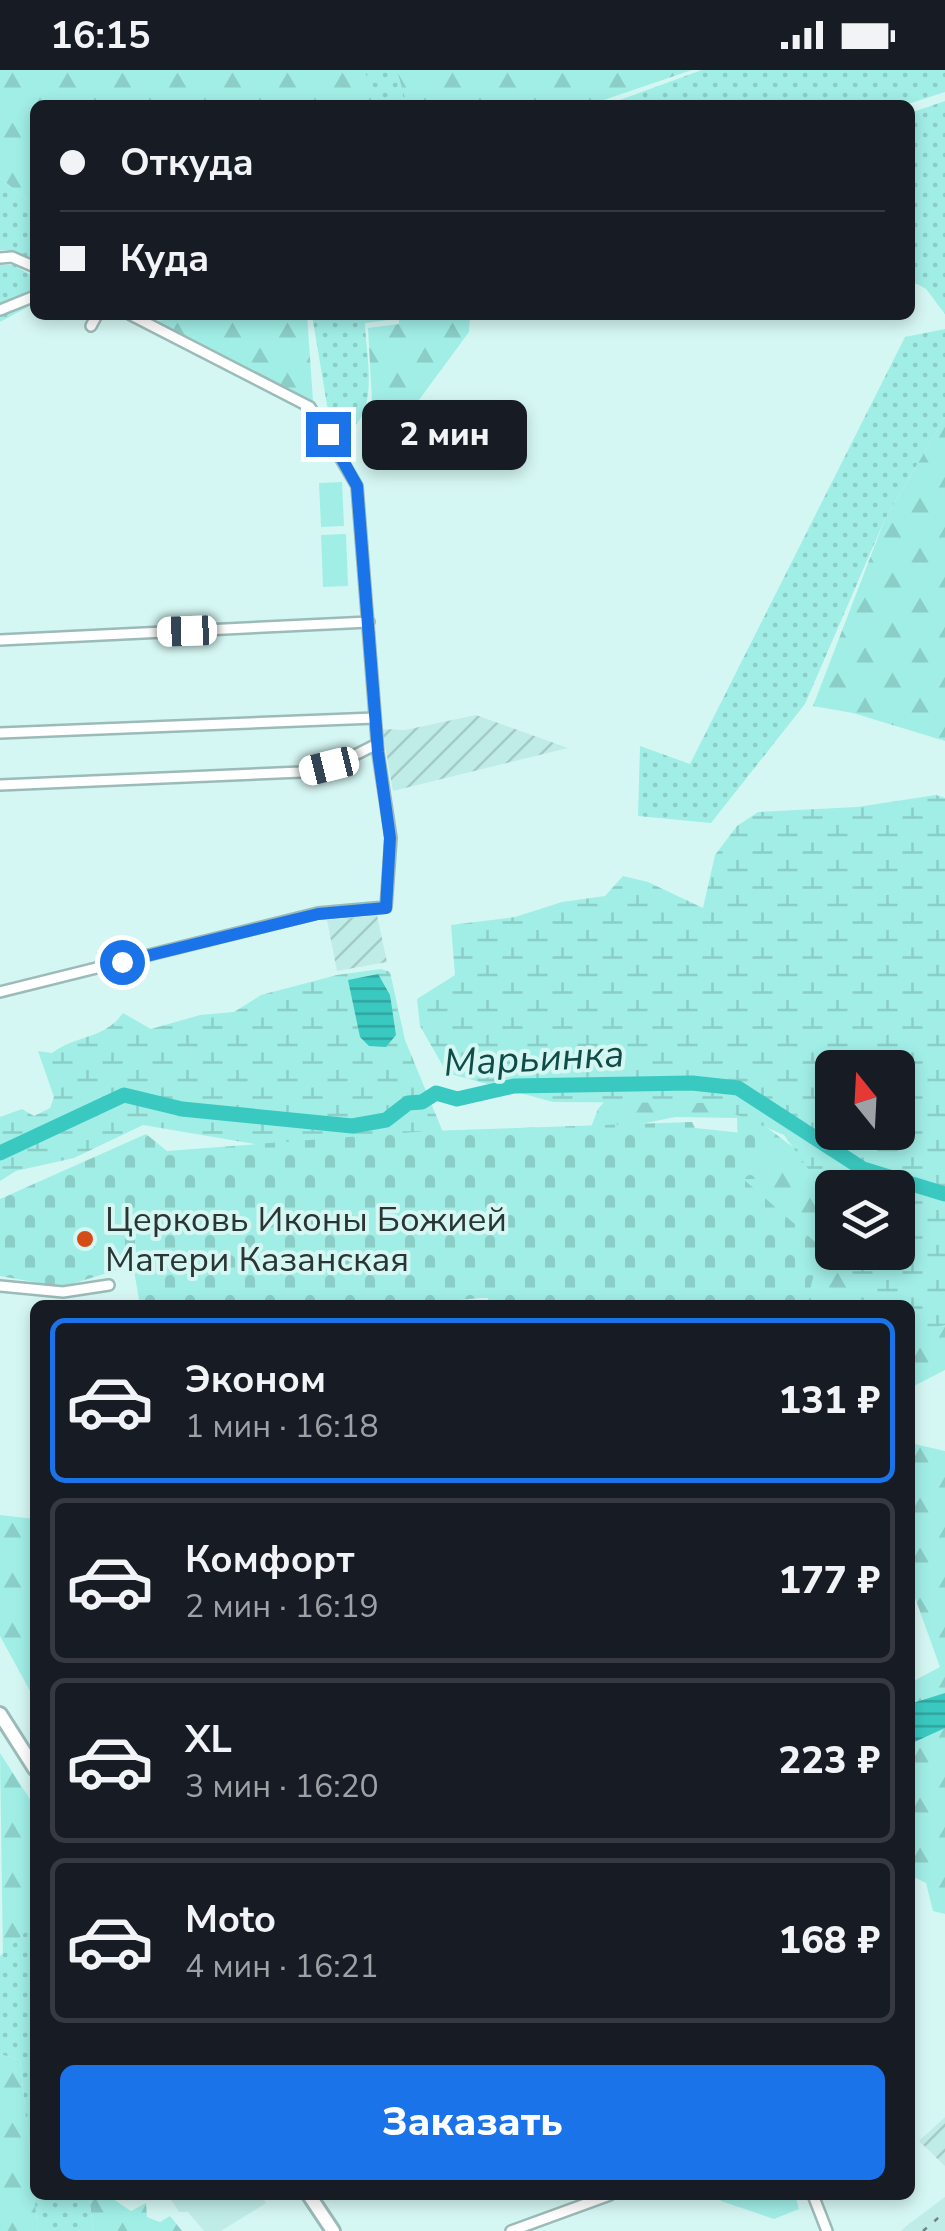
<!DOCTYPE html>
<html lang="ru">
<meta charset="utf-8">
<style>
body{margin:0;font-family:"Nunito Sans",sans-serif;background:#242831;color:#f1f3f6;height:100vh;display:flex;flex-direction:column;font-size:38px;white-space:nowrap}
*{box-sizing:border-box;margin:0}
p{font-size:32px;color:#9ea1a6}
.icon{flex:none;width:55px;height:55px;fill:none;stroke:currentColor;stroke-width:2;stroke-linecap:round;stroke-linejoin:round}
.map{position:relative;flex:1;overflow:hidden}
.sheet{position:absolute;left:30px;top:1230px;width:885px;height:900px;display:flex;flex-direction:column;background:#171b24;border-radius:15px;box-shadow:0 5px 15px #0003}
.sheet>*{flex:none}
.banner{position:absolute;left:30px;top:30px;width:885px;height:220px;border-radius:15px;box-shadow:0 5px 15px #0003;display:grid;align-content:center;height:220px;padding:0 30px;background:#171b24}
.needle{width:65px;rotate:342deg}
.tools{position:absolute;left:815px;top:980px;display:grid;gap:20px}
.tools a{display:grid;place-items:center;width:100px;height:100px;border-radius:15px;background:#171b24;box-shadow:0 5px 15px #0003;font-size:50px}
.end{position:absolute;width:45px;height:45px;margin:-22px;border:12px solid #1a73e8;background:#fff;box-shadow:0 0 0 5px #fff}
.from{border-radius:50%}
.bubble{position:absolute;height:70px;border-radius:15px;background:#171b24;box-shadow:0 5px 15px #0003;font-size:32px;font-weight:800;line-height:70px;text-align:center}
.car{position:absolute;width:30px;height:60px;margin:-30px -15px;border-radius:12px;box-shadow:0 0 8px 2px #0007;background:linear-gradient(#fff 24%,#345 0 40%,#fff 0 76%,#345 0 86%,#fff 0)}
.banner b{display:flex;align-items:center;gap:35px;height:95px;font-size:38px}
.banner b+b{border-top:2px solid #363941}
.banner i{width:25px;height:25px;background:#f1f3f6}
ul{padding:18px 0 0;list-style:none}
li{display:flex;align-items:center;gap:30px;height:165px;margin:0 20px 15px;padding:0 10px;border:5px solid #363941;border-radius:15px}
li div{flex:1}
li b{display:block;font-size:38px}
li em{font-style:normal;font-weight:800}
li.active{border-color:#1a73e8}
li>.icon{width:90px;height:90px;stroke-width:1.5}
.action{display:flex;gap:20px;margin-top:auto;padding:20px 30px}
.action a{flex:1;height:115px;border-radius:15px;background:#1a73e8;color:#fff;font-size:40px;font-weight:800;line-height:115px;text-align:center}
.status{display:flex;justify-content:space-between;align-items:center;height:70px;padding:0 50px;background:#171b24;direction:ltr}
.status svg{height:28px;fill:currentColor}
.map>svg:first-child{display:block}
.built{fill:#c0ece7}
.industrial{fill:url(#industrial-furrows)}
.grass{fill:#a1eee7}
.forest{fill:url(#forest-firs)}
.wetland{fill:url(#wetland-marsh);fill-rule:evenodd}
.cemetery{fill:url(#cemetery-stones)}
.park{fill:url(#park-dots)}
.water{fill:url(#water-rules)}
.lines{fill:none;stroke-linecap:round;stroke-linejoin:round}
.river{stroke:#3ac9c1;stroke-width:15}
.street-casing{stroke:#9bbbb8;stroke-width:14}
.secondary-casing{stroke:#9bbbb8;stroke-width:18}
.street{stroke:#fff;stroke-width:9}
.secondary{stroke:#fff;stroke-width:12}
.rail{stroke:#6e8482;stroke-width:2.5;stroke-dasharray:5 10;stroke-linecap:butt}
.route{stroke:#1a73e8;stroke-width:12}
.poi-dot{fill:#d44d19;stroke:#d5f7f3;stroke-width:4}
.labels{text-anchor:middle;stroke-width:8;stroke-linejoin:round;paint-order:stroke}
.poi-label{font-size:35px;fill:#293635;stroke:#d5f7f3;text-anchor:start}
.water-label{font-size:38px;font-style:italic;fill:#0f4c48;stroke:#d5f7f3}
</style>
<div class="status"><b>16:15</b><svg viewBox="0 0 49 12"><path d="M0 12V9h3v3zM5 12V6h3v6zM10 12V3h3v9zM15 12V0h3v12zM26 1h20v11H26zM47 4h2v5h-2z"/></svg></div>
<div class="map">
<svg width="945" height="2161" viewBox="0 0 945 2161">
<defs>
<pattern id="industrial-furrows" width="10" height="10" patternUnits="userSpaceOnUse" patternTransform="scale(2.5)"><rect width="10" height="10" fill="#c0ece7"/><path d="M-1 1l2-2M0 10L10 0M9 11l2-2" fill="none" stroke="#a5cbc7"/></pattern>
<pattern id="forest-firs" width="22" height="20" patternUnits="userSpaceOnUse" patternTransform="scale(2.5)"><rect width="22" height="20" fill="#a1eee7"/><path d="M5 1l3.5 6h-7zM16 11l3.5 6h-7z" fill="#8bcdc7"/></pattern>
<pattern id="wetland-marsh" width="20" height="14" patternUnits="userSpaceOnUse" patternTransform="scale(2.5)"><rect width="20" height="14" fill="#a1eee7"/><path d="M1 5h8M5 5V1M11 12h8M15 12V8" fill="none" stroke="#8bcdc7"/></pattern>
<pattern id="cemetery-stones" width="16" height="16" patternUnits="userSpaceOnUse" patternTransform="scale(2.5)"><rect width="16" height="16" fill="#a1eee7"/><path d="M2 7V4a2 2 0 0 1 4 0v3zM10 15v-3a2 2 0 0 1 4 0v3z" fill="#8bcdc7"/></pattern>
<pattern id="park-dots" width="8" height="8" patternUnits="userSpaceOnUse" patternTransform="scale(2.5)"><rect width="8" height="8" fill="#a1eee7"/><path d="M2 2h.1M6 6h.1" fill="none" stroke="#8bcdc7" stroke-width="1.8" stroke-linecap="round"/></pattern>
<pattern id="water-rules" width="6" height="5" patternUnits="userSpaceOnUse" patternTransform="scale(2.5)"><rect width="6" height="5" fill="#3ac9c1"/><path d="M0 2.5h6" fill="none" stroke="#31a49e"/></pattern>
</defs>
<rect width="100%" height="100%" fill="#d5f7f3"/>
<g class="built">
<polygon points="168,2125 261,2125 266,2133 221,2161 204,2161 188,2142 179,2142"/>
<polygon points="945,2127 945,2161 901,2161 905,2157"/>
</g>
<g class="industrial">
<polygon points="476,645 568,678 393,721 382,659 405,660"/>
<polygon points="377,845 387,892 337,901 327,850"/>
<polygon points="945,2047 945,2096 919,2071"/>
</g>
<g class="grass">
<polygon points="342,412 344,456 321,457 319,413"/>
<polygon points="346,464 348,516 323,517 321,465"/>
<polygon points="719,2125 795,2125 799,2139 774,2149 721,2131"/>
</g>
<g class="forest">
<polygon points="0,0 692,0 589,35 35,35 35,136 0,108"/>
<polygon points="199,245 307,245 313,331 157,251"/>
<polygon points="399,245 470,245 469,262 416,334 373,350 368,258 399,254"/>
<polygon points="945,347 945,671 853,643 813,636 885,449"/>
<polygon points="674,1025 740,1037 806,1087 832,1118 832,1182 898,1182 945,1145 945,1300 910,1318 910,1235 807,1235 805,1207 742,1206 737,1048 675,1047 588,1065 598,1039 609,1026"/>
<polygon points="910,1373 945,1381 945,1844 933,1841 926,1813 910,1805 910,1613 940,1597 910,1514"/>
<polygon points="0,1445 35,1449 35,1630 0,1566"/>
<polygon points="0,1683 35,1737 35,1853 3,1888"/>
<polygon points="0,1984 20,1990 38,2161 0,2161"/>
<polygon points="89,2125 107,2125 131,2141 146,2133 147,2147 160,2152 170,2146 182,2161 93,2161"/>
</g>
<g class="wetland">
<path d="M 936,725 L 945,728 L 945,1255 L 910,1262 L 910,1235 L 855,1235 L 849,1183 L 898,1182 L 898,1118 L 832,1118 L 832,1132 L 784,1065 L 709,1033 L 553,1032 L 447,1003 L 420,956 L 417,929 L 455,905 L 451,855 L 515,847 L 562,832 L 605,826 L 623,806 L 648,812 L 703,838 L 715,785 L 737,756 L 758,742 L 857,737 ZM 832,998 L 898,998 L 898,1062 L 832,1062 Z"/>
<path d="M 381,899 L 390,902 L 405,970 L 445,1067 L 272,1077 L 143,1055 L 74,1088 L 16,1101 L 0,1111 L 0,1047 L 22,1039 L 34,1046 L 50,1038 L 54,1027 L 38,981 L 52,983 C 76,965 105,969 123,943 L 151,959 L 200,945 L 234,942 L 261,925 L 337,905 Z"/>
</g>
<polygon class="cemetery" points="692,1052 695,1058 770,1066 760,1109 743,1109 821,1177 806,1235 489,1235 488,1228 480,1228 408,1235 140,1235 133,1195 62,1217 0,1206 0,1129 146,1064 167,1081 428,1061"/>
<g class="park">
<polygon points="365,0 397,0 407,35 375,35"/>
<polygon points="702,0 945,0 945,22 905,35 606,35"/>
<polygon points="945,31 945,244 926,219 910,210 910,43"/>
<polygon points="0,108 35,136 35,191 12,180 0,180"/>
<polygon points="0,195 14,195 35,208 35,233 0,252"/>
<path d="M 312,245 L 396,245 L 396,249 L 365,253 C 366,288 381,343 345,364 L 331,359 Z"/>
<polygon points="945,259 945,347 885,449 805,634 711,753 638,746 640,676 690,694 905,267"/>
<polygon points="35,1853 35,2125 89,2125 93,2161 38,2161 20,1990 0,1984 0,1886"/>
</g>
<g class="water">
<polygon points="378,904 390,925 396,965 386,977 369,976 360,967 348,910"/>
<polygon points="945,1623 945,1658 910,1674 913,1633"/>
</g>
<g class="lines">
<polyline class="river" points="0,1083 124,1025 182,1039 352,1056 386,1050 408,1033 422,1032 436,1023 457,1029 514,1016 692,1013 738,1018 863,1099 945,1124"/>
<g class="street-casing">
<g id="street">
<polyline points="0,188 12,187 35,197"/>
<polyline points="0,240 35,226"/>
<polyline points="91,256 97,245"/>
<polyline points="0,570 369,552"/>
<polyline points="0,663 375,648"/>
<polyline points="0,715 301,702 345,690 377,674"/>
<polyline points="0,922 318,843 386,837 391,768 378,683 357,416 310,337 131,245"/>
<polyline points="0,1216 63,1222 109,1215"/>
<polyline points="813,2125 827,2161"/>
<polyline points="511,2161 610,2125"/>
</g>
</g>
<g class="secondary-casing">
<g id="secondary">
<polyline points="0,1644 35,1699"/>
<polyline points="309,2125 333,2161"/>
</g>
</g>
<use href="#street" class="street"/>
<use href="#secondary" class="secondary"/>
<polyline class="rail" points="923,2161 945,2142"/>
</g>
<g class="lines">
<polyline class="route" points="122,892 318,844 386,838 390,768 378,682 357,416 328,364"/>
</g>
<circle class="poi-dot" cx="85" cy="1169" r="10"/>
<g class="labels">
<g class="poi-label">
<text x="105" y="1161">Церковь Иконы Божией<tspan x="105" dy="40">Матери Казанская</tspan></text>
</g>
<g class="water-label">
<text transform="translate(534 988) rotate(-3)" y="13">Марьинка</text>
</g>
</g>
</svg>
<div class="tools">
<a><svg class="needle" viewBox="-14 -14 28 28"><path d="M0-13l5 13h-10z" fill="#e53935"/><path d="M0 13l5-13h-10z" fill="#9ea1a6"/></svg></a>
<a><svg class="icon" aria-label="layers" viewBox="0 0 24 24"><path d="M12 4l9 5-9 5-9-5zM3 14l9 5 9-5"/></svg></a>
</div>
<i class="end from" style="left:122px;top:892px"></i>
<i class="end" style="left:328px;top:364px"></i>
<div class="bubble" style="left:362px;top:330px;width:165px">2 мин</div>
<i class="car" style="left:187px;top:561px;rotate:268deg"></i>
<i class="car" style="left:329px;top:696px;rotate:256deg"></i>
<div class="banner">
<b><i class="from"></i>Откуда</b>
<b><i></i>Куда</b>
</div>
<section class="sheet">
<ul>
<li class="active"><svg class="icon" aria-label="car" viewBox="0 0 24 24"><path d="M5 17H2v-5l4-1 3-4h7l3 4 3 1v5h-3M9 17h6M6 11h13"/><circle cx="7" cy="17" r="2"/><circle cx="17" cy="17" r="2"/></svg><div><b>Эконом</b><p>1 мин · 16:18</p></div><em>131 ₽</em></li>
<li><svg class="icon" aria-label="car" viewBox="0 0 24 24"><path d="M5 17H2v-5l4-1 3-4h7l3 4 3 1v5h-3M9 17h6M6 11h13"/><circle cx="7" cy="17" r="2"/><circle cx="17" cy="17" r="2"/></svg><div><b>Комфорт</b><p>2 мин · 16:19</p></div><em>177 ₽</em></li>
<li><svg class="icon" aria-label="car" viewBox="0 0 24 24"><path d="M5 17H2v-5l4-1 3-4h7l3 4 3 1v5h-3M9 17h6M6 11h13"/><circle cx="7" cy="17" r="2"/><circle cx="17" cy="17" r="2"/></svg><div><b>XL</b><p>3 мин · 16:20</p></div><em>223 ₽</em></li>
<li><svg class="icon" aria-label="car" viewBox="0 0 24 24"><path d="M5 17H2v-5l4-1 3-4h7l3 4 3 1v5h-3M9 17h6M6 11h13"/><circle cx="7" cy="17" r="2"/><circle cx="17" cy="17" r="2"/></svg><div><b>Moto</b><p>4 мин · 16:21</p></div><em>168 ₽</em></li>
</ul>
<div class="action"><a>Заказать</a></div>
</section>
</div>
